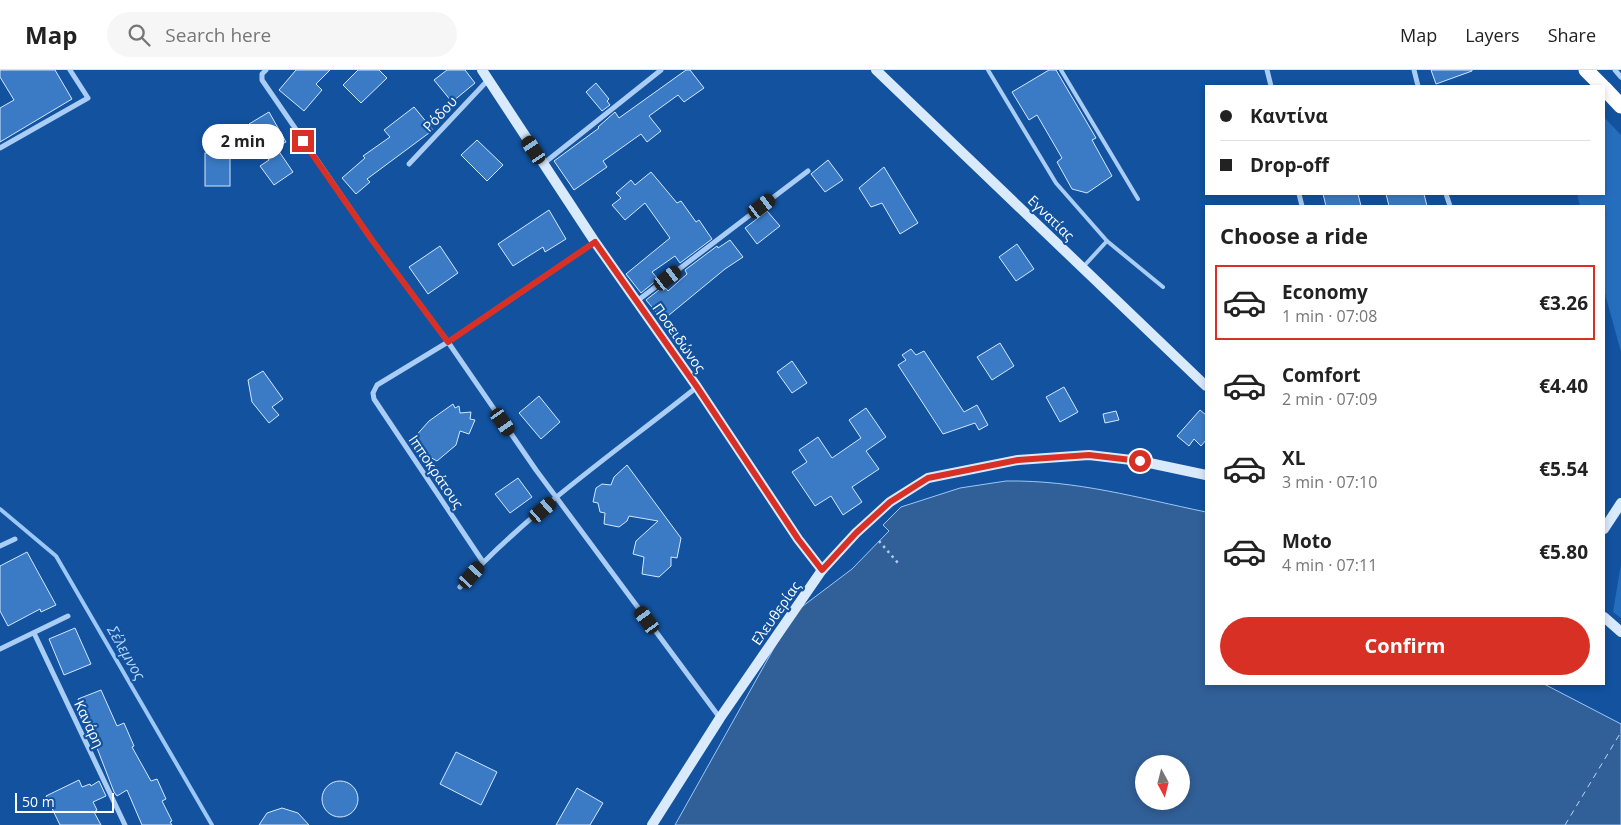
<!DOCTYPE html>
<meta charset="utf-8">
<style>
body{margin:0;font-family:"Open Sans",sans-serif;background:#f6f6f6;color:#222;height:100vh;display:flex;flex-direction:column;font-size:19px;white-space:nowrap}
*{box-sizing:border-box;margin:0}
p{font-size:16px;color:#767676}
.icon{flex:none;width:28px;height:28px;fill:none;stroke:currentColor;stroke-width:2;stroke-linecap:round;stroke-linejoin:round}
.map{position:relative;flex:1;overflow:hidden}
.side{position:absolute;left:1205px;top:135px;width:400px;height:480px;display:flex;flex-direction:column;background:#fff;border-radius:0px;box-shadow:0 2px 8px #0003}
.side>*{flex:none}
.top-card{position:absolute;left:1205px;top:15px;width:400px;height:110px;border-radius:0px;box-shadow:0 2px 8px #0003;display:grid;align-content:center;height:110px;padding:0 15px;background:#fff}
.needle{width:32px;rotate:173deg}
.buttons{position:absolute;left:1135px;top:685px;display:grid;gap:10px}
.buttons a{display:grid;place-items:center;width:55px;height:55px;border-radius:50%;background:#fff;box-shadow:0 2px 8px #0003;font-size:25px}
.scale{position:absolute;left:15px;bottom:12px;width:99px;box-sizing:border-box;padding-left:5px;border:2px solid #fff;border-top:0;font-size:14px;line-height:18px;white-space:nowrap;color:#fff;-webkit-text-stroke:4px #12529f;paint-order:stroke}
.end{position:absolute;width:22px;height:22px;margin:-11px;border:6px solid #d93025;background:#fff;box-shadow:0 0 0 2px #fff}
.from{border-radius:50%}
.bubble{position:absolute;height:35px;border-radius:18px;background:#fff;box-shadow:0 2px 8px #0003;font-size:16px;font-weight:700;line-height:35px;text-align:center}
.car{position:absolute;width:15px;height:30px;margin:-15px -8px;border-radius:6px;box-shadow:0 0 4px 1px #0007;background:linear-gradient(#222 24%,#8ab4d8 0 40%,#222 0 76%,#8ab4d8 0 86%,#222 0)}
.top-card b{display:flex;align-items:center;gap:18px;height:48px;font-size:19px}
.top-card b+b{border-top:1px solid #e0e0e0}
.top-card i{width:12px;height:12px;background:#222}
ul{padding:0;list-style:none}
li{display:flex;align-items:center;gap:15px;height:75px;margin:0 10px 8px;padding:0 5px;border:2px solid transparent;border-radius:0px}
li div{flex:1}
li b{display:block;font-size:19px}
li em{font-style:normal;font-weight:700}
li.current{border-color:#d93025}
li>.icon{width:45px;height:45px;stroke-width:1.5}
h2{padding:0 15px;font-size:22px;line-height:60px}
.primary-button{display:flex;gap:10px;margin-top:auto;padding:10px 15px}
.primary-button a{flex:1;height:58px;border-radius:30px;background:#d93025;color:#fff;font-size:20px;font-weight:700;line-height:58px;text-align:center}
header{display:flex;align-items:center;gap:30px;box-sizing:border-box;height:70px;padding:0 25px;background:#fff;border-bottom:1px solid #e0e0e0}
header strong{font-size:24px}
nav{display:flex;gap:28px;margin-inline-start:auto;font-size:18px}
.search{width:350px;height:45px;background:#f6f6f6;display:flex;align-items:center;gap:12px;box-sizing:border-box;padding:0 18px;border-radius:28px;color:#767676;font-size:19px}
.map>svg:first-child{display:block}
.green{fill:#256dbd}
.water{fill:#315f97;stroke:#9bc8f7;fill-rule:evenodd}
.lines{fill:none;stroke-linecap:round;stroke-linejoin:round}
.stream{stroke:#9bc8f7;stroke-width:4}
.ferry{stroke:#b6d7fb;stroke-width:1;stroke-dasharray:6 5;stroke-linecap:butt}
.building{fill:#3b7bc5;stroke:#d2e7fe}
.path{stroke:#a9cdf4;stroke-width:2.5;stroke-dasharray:2.5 4;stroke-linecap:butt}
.lane{stroke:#a9cdf4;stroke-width:4}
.street{stroke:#a9cdf4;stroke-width:5}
.secondary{stroke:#daeafd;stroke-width:10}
.highway{stroke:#fff;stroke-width:15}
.route{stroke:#d93025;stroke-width:6}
.labels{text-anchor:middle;stroke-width:4.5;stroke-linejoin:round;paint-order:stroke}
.street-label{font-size:14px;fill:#fff;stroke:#12529f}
.water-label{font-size:15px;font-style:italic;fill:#b6d7fb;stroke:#12529f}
</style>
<header>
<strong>Map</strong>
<div class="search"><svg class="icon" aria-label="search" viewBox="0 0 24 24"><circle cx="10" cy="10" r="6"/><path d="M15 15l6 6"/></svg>Search here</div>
<nav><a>Map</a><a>Layers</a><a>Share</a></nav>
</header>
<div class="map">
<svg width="1621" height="755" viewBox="0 0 1621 755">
<rect width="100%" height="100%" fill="#12529f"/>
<g class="green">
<polygon points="1604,47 1621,65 1621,282 1604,220 1604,136 1580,136 1577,124 1604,124"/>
<polygon points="1621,494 1621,548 1613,542"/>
</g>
<path class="water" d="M 1006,411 C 1077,410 1138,428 1206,442 L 1206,614 L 1544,614 L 1621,654 L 1621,755 L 675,755 L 774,578 L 799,539 L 852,499 L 889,461 L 883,455 L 901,437 L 960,418 ZM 1144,694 L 1181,694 L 1181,731 L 1144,731 Z"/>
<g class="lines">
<polyline class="stream" points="0,439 56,486 212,755"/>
<polyline class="ferry" points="1565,755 1621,662"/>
</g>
<g class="building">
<polygon points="0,0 55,0 72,29 0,72 0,38 14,30 0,7"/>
<polygon points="296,0 330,0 316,14 322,20 304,41 279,20"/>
<polygon points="358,0 379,0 387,8 361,33 343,15"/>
<polygon points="447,0 465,0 475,13 452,32 434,10"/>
<polygon points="686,0 690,0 704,18 684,32 678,25 649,46 661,61 647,72 641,64 603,91 607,97 574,120 554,91 599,58 598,57 615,42 619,48"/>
<polygon points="1049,0 1056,0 1096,68 1092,70 1112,106 1087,123 1072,119 1057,92 1062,88 1037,45 1029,50 1012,22"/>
<polygon points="1431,0 1472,0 1472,1 1436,14"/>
<polygon points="596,13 609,29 607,31 610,35 602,41 586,22"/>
<polygon points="414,37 433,60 367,109 370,112 356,124 342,108 365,88 363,86 390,67 384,60"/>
<polygon points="269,42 286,72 276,77 293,102 274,115 260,96 269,90 249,54"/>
<polygon points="477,70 503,95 487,111 461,85"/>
<rect x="205" y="83" width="25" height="33"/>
<polygon points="828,90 843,110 825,122 811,104"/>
<polygon points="884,97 918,153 900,164 882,133 871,137 859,118"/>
<polygon points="651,102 677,133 681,131 696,152 699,150 712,169 680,193 675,186 652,202 658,209 641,223 626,204 670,168 645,133 625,150 612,135 621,128 616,123 631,110 635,115"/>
<polygon points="1323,124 1358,124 1361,136 1326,136"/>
<polygon points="1386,124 1424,124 1427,136 1389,136"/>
<polygon points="549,140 566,169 545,182 543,177 513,196 498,174"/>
<polygon points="767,141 780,156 757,174 745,158"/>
<polygon points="730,170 743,187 725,199 663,250 646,230 664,216 668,221 687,204 685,200 717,176 718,178"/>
<polygon points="1017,174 1034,199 1016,211 999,187"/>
<polygon points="440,176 458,203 428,224 409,197"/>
<polygon points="1000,273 1014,296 992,310 977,287"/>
<polygon points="911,279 916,285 924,281 964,342 977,335 988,355 979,360 975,353 943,364 898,295 906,290 902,285"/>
<polygon points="792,291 807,313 792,323 777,302"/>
<polygon points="263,301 283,329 272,337 279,345 269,353 252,332 248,310"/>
<polygon points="1064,317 1078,342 1060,352 1046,327"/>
<polygon points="539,326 560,352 541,369 519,343"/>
<polygon points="453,334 455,338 459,336 460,343 471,342 470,349 475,350 469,364 460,361 456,375 437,391 415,379 413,369 429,351"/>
<polygon points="866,338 886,367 866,381 879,399 852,417 862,432 843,445 831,426 815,436 792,402 807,392 799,380 818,367 832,388 861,368 849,350"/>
<polygon points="1200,340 1206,345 1206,370 1201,376 1194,369 1189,376 1177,366"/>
<polygon points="1116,341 1119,350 1105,353 1103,344"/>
<polygon points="627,395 681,468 677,488 671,487 671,496 659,507 642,504 644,487 633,484 636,471 658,451 629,446 627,451 619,457 604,454 605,443 600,442 598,433 593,432 596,418 602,414 611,415 614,407"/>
<polygon points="518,408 532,427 510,443 495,424"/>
<polygon points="27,482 56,535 41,542 40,539 8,556 0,541 0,496"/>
<polygon points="75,558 91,594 64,605 49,569"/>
<polygon points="101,620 117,656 124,653 134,676 132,677 151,711 157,709 166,729 162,731 172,751 170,752 172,755 142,755 127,720 117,726 114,722 78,629"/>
<polygon points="456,682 497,702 481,735 440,714"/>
<polygon points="79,710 82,717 90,714 91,716 99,711 106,726 93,732 97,740 94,742 101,755 60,755 46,726"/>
<circle cx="340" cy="729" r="18"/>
<polygon points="577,718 603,733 590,755 556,755"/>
<polygon points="282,738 298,743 309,755 259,755 267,743"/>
</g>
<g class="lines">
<polyline class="path" points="879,471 898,493"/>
<g class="lane">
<polyline points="988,0 1056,113 1107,171 1163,217"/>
<polyline points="1061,0 1138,129"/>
<polyline points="1084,196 1107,171"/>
</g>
<g class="street">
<polyline points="266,0 262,4 262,10 372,170 448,272 536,400 720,648"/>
<polyline points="1267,0 1271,16"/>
<polyline points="1414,0 1418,16"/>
<polyline points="1615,0 1621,7"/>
<polyline points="0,78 88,28 70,0"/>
<polyline points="409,94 488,10"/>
<polyline points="543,94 661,0"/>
<polyline points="1299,124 1302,136"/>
<polyline points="1446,124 1450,136"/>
<polyline points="637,231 808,101"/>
<polyline points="0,476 15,469"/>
<polyline points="483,492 374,329 373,323 377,315 448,272 595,172"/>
<path d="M 460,517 C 529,441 617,381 697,317"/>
<polyline points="34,563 125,755"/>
<polyline points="0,579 68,546"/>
</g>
<g class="secondary">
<polyline points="482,0 595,172 697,317 798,469 822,500"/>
<polyline points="876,0 1206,316"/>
<polyline points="1604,459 1621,433"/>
<polyline points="1604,547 1621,562"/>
<polyline points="652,755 720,648 822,500 856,463 890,432 928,408 1018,390 1089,385 1140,391 1206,405"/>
</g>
<g class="highway">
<polyline points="1586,0 1602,16"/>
<polyline points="1604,18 1621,36"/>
</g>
</g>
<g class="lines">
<polyline class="route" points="303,71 372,170 448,272 595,172 697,317 798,469 822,500 856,463 890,432 928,408 1018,390 1089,385 1140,391"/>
</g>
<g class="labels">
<g class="street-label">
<text transform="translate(440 44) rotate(-47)" y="5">Ρόδου</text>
<text transform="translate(1051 148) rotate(44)" y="5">Εγνατίας</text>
<text transform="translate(679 268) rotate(55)" y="5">Ποσειδώνος</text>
<text transform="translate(436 402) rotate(56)" y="5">Ιπποκράτους</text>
<text transform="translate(776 543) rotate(-55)" y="5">Ελευθερίας</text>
<text transform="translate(89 654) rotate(65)" y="5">Κανάρη</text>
</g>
<g class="water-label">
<text transform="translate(126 583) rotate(60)" y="5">Σέλεμνος</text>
</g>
</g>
</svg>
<div class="buttons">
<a><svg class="needle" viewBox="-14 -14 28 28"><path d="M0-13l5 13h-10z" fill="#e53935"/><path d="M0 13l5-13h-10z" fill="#767676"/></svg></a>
</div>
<div class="scale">50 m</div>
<i class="end from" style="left:1140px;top:391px"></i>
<i class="end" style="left:303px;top:71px"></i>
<div class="bubble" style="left:202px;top:54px;width:82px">2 min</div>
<i class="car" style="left:534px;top:80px;rotate:327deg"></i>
<i class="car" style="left:762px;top:136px;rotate:53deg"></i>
<i class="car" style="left:668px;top:208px;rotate:53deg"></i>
<i class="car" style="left:503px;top:352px;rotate:145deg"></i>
<i class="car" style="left:543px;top:440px;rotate:49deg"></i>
<i class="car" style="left:472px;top:505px;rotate:42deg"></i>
<i class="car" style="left:647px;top:550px;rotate:324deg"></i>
<div class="top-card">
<b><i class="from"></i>Καντίνα</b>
<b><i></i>Drop-off</b>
</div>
<section class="side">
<h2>Choose a ride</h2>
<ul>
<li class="current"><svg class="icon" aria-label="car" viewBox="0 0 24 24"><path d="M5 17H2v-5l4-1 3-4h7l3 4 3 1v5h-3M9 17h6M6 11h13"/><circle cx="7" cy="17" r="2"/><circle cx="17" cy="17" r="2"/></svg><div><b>Economy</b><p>1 min · 07:08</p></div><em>€3.26</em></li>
<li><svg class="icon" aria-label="car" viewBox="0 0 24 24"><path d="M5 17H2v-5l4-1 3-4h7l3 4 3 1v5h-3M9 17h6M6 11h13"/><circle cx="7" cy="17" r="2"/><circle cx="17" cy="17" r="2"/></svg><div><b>Comfort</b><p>2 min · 07:09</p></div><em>€4.40</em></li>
<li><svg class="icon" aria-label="car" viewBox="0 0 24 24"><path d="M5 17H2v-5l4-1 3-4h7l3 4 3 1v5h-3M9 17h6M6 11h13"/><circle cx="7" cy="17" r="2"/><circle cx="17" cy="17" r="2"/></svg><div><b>XL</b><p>3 min · 07:10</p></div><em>€5.54</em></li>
<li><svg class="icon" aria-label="car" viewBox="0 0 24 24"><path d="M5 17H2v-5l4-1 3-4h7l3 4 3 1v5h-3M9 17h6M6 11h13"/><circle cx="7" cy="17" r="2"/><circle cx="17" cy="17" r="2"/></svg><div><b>Moto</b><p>4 min · 07:11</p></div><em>€5.80</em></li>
</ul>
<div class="primary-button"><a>Confirm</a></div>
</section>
</div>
